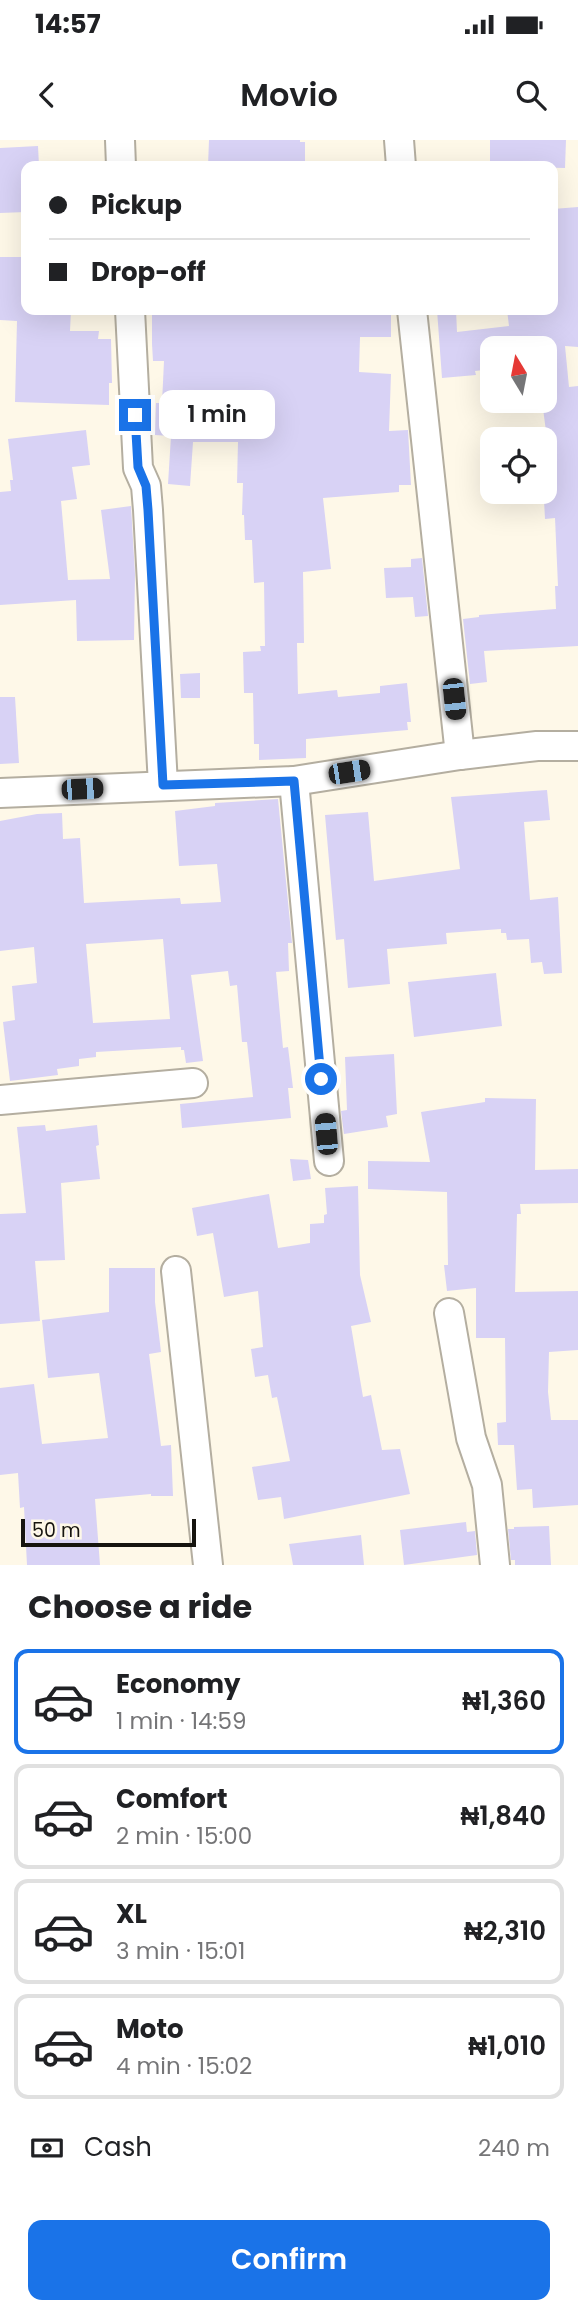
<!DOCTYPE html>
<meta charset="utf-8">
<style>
body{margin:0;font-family:Poppins,sans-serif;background:#f6f6f6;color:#202124;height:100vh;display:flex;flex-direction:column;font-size:26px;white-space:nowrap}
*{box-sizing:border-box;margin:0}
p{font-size:23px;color:#757577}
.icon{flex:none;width:38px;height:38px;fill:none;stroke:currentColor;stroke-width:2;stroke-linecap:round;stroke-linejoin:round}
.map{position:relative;height:1425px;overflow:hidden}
.side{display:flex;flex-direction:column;background:#fff;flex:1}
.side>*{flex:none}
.top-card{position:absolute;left:21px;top:21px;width:537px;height:154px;border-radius:14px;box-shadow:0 7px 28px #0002;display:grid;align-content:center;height:154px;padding:0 28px;background:#fff}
.needle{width:46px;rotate:350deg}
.tools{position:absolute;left:480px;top:196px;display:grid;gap:14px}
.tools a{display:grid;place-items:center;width:77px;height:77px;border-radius:14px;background:#fff;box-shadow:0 7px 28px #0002;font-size:35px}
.scale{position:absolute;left:21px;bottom:18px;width:175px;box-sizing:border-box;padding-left:7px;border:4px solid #16140f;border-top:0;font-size:19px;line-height:24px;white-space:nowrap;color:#16140f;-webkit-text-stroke:5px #fef8e8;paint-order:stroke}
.end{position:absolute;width:32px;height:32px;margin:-16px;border:9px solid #1a73e8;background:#fff;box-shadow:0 0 0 4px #fff}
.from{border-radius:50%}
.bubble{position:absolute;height:49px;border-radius:14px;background:#fff;box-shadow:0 7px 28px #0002;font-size:23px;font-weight:600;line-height:49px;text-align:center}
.car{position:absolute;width:21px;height:42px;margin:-21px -10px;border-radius:9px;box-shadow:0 0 5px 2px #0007;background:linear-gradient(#222 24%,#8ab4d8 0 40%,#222 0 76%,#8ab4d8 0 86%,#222 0)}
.top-card b{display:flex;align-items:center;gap:24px;height:66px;font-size:26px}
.top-card b+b{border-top:2px solid #e0e0e0}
.top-card i{width:18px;height:18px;background:#202124}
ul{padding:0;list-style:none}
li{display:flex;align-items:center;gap:21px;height:105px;margin:0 14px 10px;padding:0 14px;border:4px solid #e0e0e0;border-radius:14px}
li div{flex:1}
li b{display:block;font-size:26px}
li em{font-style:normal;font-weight:600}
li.on{border-color:#1a73e8}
li>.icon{width:63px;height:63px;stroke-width:1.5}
h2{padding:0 28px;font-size:32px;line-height:84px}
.pay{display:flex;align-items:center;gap:18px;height:77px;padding:0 28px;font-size:26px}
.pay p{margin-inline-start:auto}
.primary-button{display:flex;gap:14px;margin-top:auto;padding:14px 28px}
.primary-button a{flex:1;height:80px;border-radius:14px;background:#1a73e8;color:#fff;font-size:28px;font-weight:600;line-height:80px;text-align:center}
.status{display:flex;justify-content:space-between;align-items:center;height:49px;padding:0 35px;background:#fff;direction:ltr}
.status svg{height:19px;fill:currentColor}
header{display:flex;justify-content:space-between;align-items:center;height:91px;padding:0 28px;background:#fff;font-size:32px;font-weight:600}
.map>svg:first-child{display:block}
.building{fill:#d8d2f5;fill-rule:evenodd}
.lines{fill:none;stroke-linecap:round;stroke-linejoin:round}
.minor-casing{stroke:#b4aea0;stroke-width:32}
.minor{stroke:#fff;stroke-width:28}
.route{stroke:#1a73e8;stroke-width:9}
</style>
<div class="status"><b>14:57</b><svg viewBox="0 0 49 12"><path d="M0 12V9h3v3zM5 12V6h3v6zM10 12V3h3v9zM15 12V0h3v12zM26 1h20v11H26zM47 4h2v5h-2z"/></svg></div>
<header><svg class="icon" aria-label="back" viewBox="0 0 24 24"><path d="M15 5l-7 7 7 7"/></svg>Movio<svg class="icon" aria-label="search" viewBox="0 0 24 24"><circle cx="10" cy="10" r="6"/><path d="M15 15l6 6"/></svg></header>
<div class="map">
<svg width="578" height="1425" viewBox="0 0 578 1425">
<rect width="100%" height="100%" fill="#fef8e8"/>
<g class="building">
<polygon points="209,0 300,0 300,2 305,2 305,26 208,26"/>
<polygon points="490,0 566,0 565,28 490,26"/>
<polygon points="38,6 39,26 26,26 26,72 0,73 0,8"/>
<polygon points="578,67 578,207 565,206 569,247 578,246 578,506 484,511 487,542 470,544 463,479 479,477 479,475 556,469 555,446 558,446 555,378 545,379 544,360 544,315 549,314 542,261 544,261 544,208 492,208 492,229 475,231 476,235 442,238 437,170 456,170 457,192 509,186 507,170 553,170 553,69"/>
<polygon points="0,117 26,117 26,170 71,170 70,191 99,191 98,199 111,199 112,243 109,243 109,265 15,262 17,181 0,180"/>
<polygon points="162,170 391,170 391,197 360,197 359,232 391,234 389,291 408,290 411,345 399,345 399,352 323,358 331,429 303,432 304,503 297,503 298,554 337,550 338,557 380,553 380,546 407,543 411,582 407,582 408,590 306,599 306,618 259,620 259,604 254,604 253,553 244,553 243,512 261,511 260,506 265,506 264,442 254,443 252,400 245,400 244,375 242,375 243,343 237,343 238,302 193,302 190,346 168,344 171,296 155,295 156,263 162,263 164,221 153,221 152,204 152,175 162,175"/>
<polygon points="86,290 90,325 72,327 77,359 61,361 68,440 110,439 101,370 131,366 135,434 134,500 77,501 76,460 0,465 0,352 11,351 10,340 13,340 8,299"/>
<polygon points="422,418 428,476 415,477 413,457 386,458 384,428 411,427 411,419"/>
<polygon points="200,533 200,558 181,558 180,534"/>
<polygon points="0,557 15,557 19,623 0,624"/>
<polygon points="547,650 550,680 524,682 530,760 558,757 562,833 544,834 542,822 531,823 529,799 507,800 506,793 501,793 501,789 446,793 447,804 387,809 390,844 348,848 344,799 336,800 325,675 368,672 374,741 460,729 451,657"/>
<path d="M 278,659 L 292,803 L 288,803 L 289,831 L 276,832 L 283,908 L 288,907 L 293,948 L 288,948 L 291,978 L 182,988 L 180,964 L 253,957 L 247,902 L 242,902 L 237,845 L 230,846 L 228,831 L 191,835 L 203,921 L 186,923 L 184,910 L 181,910 L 181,907 L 96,912 L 96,917 L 79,919 L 79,926 L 57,929 L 58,935 L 10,941 L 3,882 L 15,880 L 12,846 L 37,843 L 34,807 L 0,811 L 0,681 L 37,674 L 62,673 L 63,699 L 80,698 L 84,763 L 180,758 L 181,764 L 221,762 L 217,724 L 179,726 L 175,671 L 215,666 L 215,663 ZM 163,799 L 170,879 L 93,883 L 86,804 Z"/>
<polygon points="496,833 502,886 414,897 408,842"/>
<polygon points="394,914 397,974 386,976 388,987 344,994 341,971 347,970 345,917"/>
<polygon points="485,958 536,959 535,1030 578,1029 578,1063 520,1064 521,1074 517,1074 515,1152 578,1151 578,1210 549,1212 548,1252 551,1280 578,1280 578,1365 533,1368 532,1349 517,1350 514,1305 498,1305 497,1283 506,1282 505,1198 476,1198 476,1148 447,1151 444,1125 448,1125 447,1052 368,1049 368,1021 430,1022 421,972 485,962"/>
<polygon points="45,985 46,991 97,985 99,1005 96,1006 100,1039 61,1043 65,1120 35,1121 40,1181 0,1184 0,1074 26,1073 17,987"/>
<polygon points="290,1019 308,1020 311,1039 293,1041"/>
<polygon points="358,1046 360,1135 371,1182 351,1186 363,1257 371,1255 382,1310 400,1309 410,1354 284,1379 281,1357 258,1360 252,1327 290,1321 277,1257 272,1258 268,1235 255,1237 251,1209 263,1207 258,1151 224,1157 213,1093 197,1096 192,1068 269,1054 278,1108 310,1103 310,1084 324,1083 324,1075 327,1074 325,1048"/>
<polygon points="109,1128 155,1128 155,1162 161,1212 149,1214 161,1306 171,1305 173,1356 151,1356 151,1354 95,1359 100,1425 27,1425 24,1367 20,1368 18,1333 0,1335 0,1248 34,1244 42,1304 108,1298 99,1233 48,1238 42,1180 109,1172"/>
<polygon points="466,1382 467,1392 475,1391 477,1415 404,1425 400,1390"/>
<polygon points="549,1386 551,1425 515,1425 515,1420 511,1420 508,1389 514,1389 514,1387"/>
<polygon points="361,1395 364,1425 293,1425 289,1404"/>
</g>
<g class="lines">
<g class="minor-casing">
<g id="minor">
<polyline points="120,0 121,26"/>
<polyline points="399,0 401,26"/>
<polyline points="130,170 138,328 146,346 148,370 163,645"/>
<polyline points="412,170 460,615"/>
<polyline points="294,641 329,1021"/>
<polyline points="0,653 294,641 460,615 537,606 578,606"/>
<polyline points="0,960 193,943"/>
<polyline points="176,1131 208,1425"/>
<polyline points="449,1173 471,1298 487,1345 495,1425"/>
</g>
</g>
<use href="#minor" class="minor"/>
</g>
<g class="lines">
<polyline class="route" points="135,275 138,327 146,346 148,370 163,645 294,641 321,939"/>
</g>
</svg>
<div class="tools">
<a><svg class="needle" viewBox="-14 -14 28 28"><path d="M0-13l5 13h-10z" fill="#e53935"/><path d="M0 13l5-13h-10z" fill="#757577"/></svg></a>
<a><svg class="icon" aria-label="locate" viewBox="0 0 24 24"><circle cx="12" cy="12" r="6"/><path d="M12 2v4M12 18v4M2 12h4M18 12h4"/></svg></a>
</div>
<div class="scale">50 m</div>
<i class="end from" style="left:321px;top:939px"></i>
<i class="end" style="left:135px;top:275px"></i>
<div class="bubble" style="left:159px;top:250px;width:116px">1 min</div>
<i class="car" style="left:454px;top:559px;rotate:174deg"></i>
<i class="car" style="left:349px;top:632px;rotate:81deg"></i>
<i class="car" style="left:82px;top:649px;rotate:87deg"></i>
<i class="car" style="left:326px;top:994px;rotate:355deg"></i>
<div class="top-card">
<b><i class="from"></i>Pickup</b>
<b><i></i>Drop-off</b>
</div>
</div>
<section class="side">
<h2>Choose a ride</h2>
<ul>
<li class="on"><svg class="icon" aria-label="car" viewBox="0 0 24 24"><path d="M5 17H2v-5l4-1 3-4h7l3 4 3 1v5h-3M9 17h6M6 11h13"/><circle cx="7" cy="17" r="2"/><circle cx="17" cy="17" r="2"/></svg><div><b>Economy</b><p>1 min · 14:59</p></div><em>₦1,360</em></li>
<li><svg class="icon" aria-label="car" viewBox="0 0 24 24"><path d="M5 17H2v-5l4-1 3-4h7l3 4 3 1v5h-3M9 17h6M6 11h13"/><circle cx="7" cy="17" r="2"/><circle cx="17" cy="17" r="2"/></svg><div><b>Comfort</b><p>2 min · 15:00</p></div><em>₦1,840</em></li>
<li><svg class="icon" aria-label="car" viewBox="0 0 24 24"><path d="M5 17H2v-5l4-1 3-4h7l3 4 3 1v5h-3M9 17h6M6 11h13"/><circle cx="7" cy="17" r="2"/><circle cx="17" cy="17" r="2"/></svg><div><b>XL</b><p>3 min · 15:01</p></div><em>₦2,310</em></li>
<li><svg class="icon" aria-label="car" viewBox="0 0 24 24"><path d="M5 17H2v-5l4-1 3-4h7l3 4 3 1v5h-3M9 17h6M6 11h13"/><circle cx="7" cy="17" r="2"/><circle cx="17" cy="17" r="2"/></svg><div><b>Moto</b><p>4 min · 15:02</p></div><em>₦1,010</em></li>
</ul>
<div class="pay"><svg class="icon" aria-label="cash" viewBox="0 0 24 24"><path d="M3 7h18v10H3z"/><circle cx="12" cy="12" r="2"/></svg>Cash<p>240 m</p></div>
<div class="primary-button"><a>Confirm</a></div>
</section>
